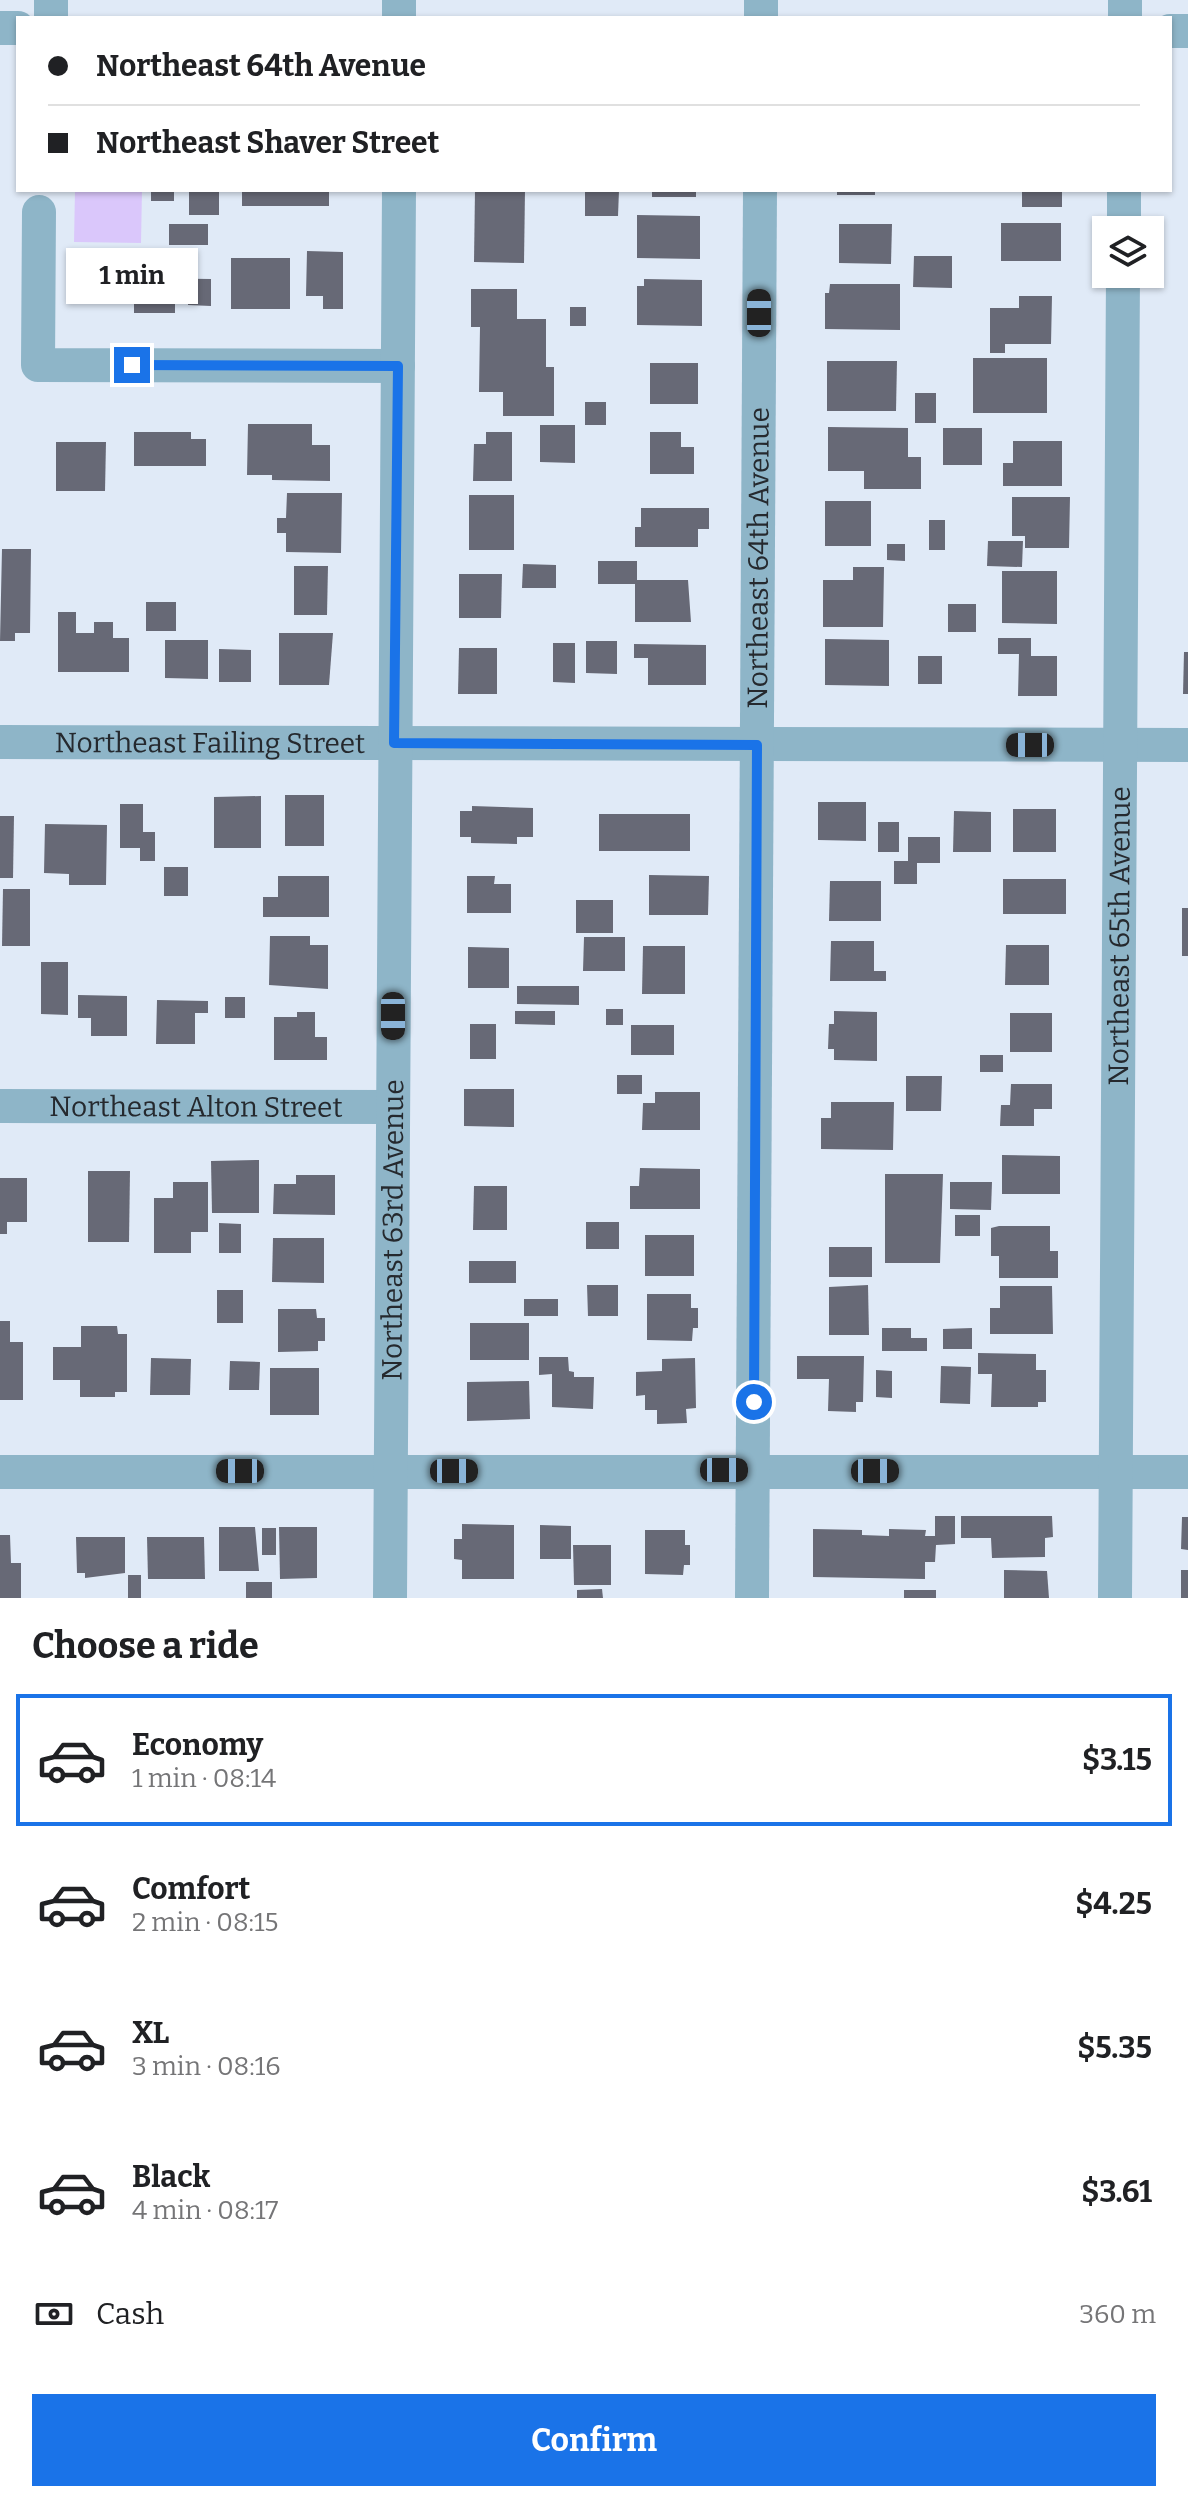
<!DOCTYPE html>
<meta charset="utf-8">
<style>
body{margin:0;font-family:Bitter,serif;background:#f2f2f2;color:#202124;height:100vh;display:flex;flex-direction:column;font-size:30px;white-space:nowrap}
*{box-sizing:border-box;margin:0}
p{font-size:26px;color:#757577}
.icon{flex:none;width:44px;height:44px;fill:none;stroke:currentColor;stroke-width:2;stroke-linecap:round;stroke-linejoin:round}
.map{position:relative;height:1598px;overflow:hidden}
.sheet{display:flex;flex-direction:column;background:#fff;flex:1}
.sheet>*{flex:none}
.top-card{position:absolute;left:16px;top:16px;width:1156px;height:176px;border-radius:0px;box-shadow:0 2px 6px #0004;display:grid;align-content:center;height:176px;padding:0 32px;background:#fff}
.tools{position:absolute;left:1092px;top:216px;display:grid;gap:16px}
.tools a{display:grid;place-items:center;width:72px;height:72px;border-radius:0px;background:#fff;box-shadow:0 2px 6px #0004;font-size:40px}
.end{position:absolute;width:36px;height:36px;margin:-18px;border:10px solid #1a73e8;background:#fff;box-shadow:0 0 0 4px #fff}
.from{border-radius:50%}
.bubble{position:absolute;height:56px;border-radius:0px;background:#fff;box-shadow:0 2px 6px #0004;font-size:26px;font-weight:700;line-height:56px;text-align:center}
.car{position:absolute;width:24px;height:48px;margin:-24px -12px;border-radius:10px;box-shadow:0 0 6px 2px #0007;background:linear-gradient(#222 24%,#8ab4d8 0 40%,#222 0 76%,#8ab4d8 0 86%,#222 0)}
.top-card b{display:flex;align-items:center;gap:28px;height:76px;font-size:30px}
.top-card b+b{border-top:2px solid #e0e0e0}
.top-card i{width:20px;height:20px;background:#202124}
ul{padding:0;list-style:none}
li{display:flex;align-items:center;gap:24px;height:132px;margin:0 16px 12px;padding:0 16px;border:4px solid transparent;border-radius:0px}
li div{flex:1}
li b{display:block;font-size:30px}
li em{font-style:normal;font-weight:700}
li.selected{border-color:#1a73e8}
li>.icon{width:72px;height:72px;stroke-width:1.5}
h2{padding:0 32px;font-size:36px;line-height:96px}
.pay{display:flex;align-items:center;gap:20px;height:88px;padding:0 32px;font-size:30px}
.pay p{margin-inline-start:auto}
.action{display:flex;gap:16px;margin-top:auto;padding:16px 32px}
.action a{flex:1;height:92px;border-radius:0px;background:#1a73e8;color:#fff;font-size:32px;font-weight:700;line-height:92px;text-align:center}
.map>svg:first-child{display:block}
.green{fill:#dac7fb}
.building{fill:#676976}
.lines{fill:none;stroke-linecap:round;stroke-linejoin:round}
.street{stroke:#8eb5c8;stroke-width:34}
.route{stroke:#1a73e8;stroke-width:10}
.labels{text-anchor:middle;stroke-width:8;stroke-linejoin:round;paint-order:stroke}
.street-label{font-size:28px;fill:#25292e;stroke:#fff}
</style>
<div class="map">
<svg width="1188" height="1598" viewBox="0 0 1188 1598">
<rect width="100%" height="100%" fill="#e0eaf7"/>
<polygon class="green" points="75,190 142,190 141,243 74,242"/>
<g class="building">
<rect x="151" y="190" width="23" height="11"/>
<rect x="189" y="190" width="30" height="25"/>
<rect x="242" y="190" width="87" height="16"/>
<polygon points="475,190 525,190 524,263 474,262"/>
<polygon points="585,190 619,190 618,216 585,216"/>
<rect x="652" y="190" width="44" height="7"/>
<rect x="837" y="190" width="38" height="5"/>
<rect x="1022" y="190" width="40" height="17"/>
<polygon points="637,215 700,216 700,259 637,258"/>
<rect x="1001" y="223" width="60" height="38"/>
<rect x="169" y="224" width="39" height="21"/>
<polygon points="839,224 892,224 891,264 839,263"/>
<polygon points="307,251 343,252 343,309 323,309 323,296 306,296"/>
<polygon points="914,256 952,256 952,288 913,287"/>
<rect x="231" y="258" width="59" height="51"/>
<polygon points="134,278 211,279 211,306 188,305 188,287 175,287 175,313 134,313"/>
<polygon points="644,279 702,280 702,326 637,325 637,286 644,286"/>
<polygon points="830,284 900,284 900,330 825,329 825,293 829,293"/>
<polygon points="471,289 517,289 517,319 546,319 546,367 554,367 554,416 503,416 503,392 479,392 480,327 471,327"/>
<polygon points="1019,296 1052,296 1051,344 1005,344 1005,353 990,353 990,308 1019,308"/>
<rect x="570" y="307" width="16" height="19"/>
<rect x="973" y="358" width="74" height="55"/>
<polygon points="827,361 897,361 896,411 827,411"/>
<rect x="650" y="363" width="48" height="41"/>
<rect x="915" y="393" width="21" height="30"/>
<rect x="585" y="402" width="21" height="23"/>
<polygon points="248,424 312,424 312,445 330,445 330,481 272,480 272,475 247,475"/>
<polygon points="540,425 575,425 575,463 540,462"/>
<polygon points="828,427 908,428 908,457 921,457 921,489 864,489 864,471 828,471"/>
<rect x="943" y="428" width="39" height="37"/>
<polygon points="134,432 191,432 191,439 206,439 206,466 134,466"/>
<polygon points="486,432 512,432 512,481 473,481 474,444 486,444"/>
<polygon points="650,432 681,432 681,447 694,447 694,474 650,474"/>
<polygon points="1013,441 1062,441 1062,486 1003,486 1003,463 1013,463"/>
<polygon points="56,442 106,442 105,491 56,491"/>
<polygon points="287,493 342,493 341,553 286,552 286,533 277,533 277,518 286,518"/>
<rect x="469" y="495" width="45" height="55"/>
<polygon points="1012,497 1070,497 1069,548 1025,548 1025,536 1012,536"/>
<rect x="825" y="501" width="46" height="45"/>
<polygon points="641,508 709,508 709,529 698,529 698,547 635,547 635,527 641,527"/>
<rect x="929" y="520" width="16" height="30"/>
<polygon points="988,541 1023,541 1022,567 987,566"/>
<polygon points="887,544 905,544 905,561 887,560"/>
<polygon points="2,549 31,549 30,633 15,633 15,641 0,641"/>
<polygon points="598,561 637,561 637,580 688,580 691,622 635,622 635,584 598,584"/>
<polygon points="523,564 556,565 556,588 522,588"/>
<polygon points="294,566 328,566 327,615 294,615"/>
<polygon points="853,567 884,567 883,627 823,627 823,580 853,580"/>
<polygon points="1002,571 1057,571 1057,624 1002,623"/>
<polygon points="459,574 502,574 501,618 459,618"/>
<rect x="146" y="602" width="30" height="29"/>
<rect x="948" y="604" width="28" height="28"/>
<polygon points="58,612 76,612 76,633 94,633 94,622 113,622 113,638 129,638 129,672 58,672"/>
<polygon points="279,633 333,633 329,685 279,685"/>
<polygon points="998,638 1031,638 1031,656 1057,656 1057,696 1018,696 1019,654 998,654"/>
<polygon points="825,639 889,640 889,686 825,685"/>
<polygon points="165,640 208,640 208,679 165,678"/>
<polygon points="586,641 617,641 617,674 586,673"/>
<polygon points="553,643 575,643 575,683 553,682"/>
<polygon points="634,644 706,645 706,685 648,685 648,658 634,658"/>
<polygon points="459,648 497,648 497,694 458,694"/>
<polygon points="219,649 251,650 251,682 219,682"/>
<polygon points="1184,652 1188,652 1188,694 1183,694"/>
<rect x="918" y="656" width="24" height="28"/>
<rect x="285" y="795" width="39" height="51"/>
<polygon points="261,796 261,848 214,848 214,797"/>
<polygon points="818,802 866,802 866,841 818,840"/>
<polygon points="120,804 143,804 143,832 155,832 155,861 140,861 140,848 120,848"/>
<polygon points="472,806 533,808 533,837 517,837 517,844 471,843 471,837 460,837 460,811 472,811"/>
<rect x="1013" y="809" width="43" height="43"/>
<polygon points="954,811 991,812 991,852 953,852"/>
<rect x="599" y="814" width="91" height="37"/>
<polygon points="0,816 14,816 13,878 0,878"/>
<rect x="878" y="822" width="21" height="30"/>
<polygon points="45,824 107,825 106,885 69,885 69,874 44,873"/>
<polygon points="908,837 940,837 940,863 917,863 917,884 894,884 894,861 908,861"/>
<rect x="164" y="867" width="24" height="29"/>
<polygon points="649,875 709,876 708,915 649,915"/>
<polygon points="278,876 329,876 329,917 263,917 263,897 278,897"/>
<polygon points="467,876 495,876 494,884 511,884 511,913 467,913"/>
<rect x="1003" y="879" width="63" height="35"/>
<polygon points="830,881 881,881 881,921 829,921"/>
<polygon points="3,889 30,889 30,946 2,946"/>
<rect x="576" y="900" width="37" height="33"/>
<rect x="1182" y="908" width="6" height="48"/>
<polygon points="270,936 310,936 310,945 328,945 328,989 269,985"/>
<polygon points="584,937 625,937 625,971 583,971"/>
<polygon points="831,941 874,941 874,971 886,971 886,981 830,981"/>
<polygon points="1006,945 1049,945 1049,985 1005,985"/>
<polygon points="643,946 685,946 685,994 642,994"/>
<polygon points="468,947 509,948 509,988 468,988"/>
<polygon points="41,962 68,962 68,1015 41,1014"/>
<polygon points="517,986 579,986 579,1005 517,1004"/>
<polygon points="78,995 127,996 127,1036 91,1036 91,1018 78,1018"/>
<rect x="225" y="997" width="20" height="21"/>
<polygon points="157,1000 208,1001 208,1013 195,1013 195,1044 156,1044"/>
<rect x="606" y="1009" width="17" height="16"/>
<polygon points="515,1011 555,1011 555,1025 515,1024"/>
<polygon points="834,1011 877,1012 877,1061 834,1060 834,1049 828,1049 829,1024 834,1024"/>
<polygon points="297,1012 315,1012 315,1037 327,1037 327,1060 274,1060 274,1017 297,1017"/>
<rect x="1010" y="1013" width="42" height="39"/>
<rect x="470" y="1024" width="26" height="35"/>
<rect x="631" y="1025" width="43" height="30"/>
<rect x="980" y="1055" width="23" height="17"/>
<rect x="617" y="1075" width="25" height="19"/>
<polygon points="906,1076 942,1076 941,1111 906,1111"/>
<polygon points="1011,1084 1052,1084 1052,1109 1034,1109 1034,1126 1000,1126 1001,1105 1010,1105"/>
<polygon points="464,1089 514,1089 514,1127 464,1126"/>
<polygon points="655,1092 700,1092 700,1130 642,1130 643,1103 655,1103"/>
<polygon points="831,1102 894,1102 893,1150 821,1149 821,1118 831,1118"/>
<polygon points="1002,1155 1060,1156 1060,1194 1002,1194"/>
<polygon points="259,1160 259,1213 212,1213 211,1161"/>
<polygon points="640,1168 700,1169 700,1209 630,1209 630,1186 639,1186"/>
<polygon points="88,1171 130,1171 129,1242 88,1242"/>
<polygon points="885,1174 943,1174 940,1263 885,1263"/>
<polygon points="296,1175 335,1175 335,1215 273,1214 274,1184 296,1184"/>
<polygon points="0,1178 27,1178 27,1222 7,1222 7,1234 0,1234"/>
<polygon points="173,1182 208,1182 208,1232 191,1232 191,1253 154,1253 154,1198 173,1198"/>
<polygon points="950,1182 992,1182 991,1210 950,1209"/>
<polygon points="474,1186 507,1186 507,1230 473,1230"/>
<rect x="955" y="1215" width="25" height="21"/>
<rect x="586" y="1222" width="33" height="27"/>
<polygon points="219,1223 241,1224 241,1253 219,1253"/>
<polygon points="999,1226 1050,1226 1050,1251 1058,1251 1058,1278 999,1278 999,1256 991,1256 991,1228"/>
<rect x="645" y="1235" width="49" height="41"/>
<polygon points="273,1238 324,1238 324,1283 272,1282"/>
<rect x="829" y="1247" width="43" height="30"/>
<rect x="469" y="1261" width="47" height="22"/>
<polygon points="587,1285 618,1285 618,1316 588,1316"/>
<polygon points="868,1285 869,1335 829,1335 829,1287"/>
<polygon points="1000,1286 1052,1286 1053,1334 990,1334 990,1308 1000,1308"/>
<rect x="217" y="1290" width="26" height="33"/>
<polygon points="647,1294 691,1294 691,1308 698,1308 698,1328 693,1328 692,1341 647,1340"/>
<rect x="524" y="1299" width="34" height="17"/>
<polygon points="278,1309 316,1309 317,1318 325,1318 325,1341 318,1341 318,1351 278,1352"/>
<polygon points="0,1321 10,1321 10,1342 23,1342 23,1400 0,1400"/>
<rect x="470" y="1323" width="59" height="37"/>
<polygon points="81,1326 117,1326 118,1334 127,1334 127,1392 115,1392 115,1397 80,1397 80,1380 53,1380 53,1347 81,1347"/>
<polygon points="882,1328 911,1328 911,1338 927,1338 927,1351 882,1351"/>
<polygon points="972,1328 972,1349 943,1349 943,1329"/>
<polygon points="978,1353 1036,1354 1036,1370 1046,1370 1046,1402 1038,1402 1038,1407 991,1407 992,1374 978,1374"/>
<polygon points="797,1356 864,1356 863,1402 856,1402 856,1412 828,1411 829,1379 797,1379"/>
<polygon points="539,1357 568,1357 569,1371 574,1372 574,1377 594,1377 593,1409 552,1407 552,1374 539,1375"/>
<polygon points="151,1358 191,1359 190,1395 150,1395"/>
<polygon points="695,1358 696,1408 686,1409 687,1423 657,1424 657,1410 645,1410 645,1395 636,1396 636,1372 662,1371 662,1359"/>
<polygon points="230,1361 260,1362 259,1390 229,1390"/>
<polygon points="941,1366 971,1367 970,1404 940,1403"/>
<rect x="270" y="1368" width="49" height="47"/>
<polygon points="876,1370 892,1371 892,1398 876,1397"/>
<polygon points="529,1381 530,1419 467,1421 467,1382"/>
<polygon points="935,1516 955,1516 955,1544 936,1545 935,1562 925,1562 925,1579 813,1577 813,1529 862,1530 862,1535 889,1536 889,1529 926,1530 925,1536 935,1536"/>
<polygon points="961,1516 1052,1516 1053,1537 1045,1538 1045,1557 992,1558 991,1538 961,1538"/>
<polygon points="1182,1517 1188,1517 1188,1550 1181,1549"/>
<polygon points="462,1524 514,1525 514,1579 462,1579 462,1560 454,1559 454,1539 462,1539"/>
<polygon points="540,1525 571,1526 571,1559 540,1559"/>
<polygon points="219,1527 255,1527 259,1571 219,1571"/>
<polygon points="279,1527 317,1527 317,1578 280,1579"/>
<rect x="262" y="1528" width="14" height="27"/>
<polygon points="645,1530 685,1530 685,1545 690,1545 690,1565 684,1565 683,1575 645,1574"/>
<polygon points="0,1535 10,1535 11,1563 21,1563 21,1598 0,1598"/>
<polygon points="76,1537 125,1537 125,1573 85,1578 85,1573 77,1573"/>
<polygon points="147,1537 204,1537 205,1579 148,1579"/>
<polygon points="573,1545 611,1545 611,1585 574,1585"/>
<polygon points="1004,1570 1047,1571 1049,1598 1004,1598"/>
<rect x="1181" y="1570" width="7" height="28"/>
<rect x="128" y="1575" width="13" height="23"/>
<rect x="246" y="1582" width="26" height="16"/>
<polygon points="602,1589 603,1598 577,1598 577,1590"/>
<rect x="904" y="1590" width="32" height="8"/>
</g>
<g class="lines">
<g class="street">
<polyline points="51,18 51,0"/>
<polyline points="399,18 399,0"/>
<polyline points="761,18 761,0"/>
<polyline points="1125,18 1125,0"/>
<polyline points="0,28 18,28"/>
<polyline points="1170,31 1188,31"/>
<polyline points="39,212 38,365 398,366"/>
<polyline points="1124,230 1124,190"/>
<path id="s1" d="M 0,742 L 1188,745"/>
<path id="s2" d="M 0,1106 L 392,1107"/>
<polyline points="0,1472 1188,1472"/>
<path id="s3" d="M 390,1598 L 399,190"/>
<path id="s4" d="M 752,1598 L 760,190"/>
<path id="s5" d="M 1115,1598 L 1123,274"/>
</g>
</g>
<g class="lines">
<polyline class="route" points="132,365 398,366 394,743 757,745 754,1402"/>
</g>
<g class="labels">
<g class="street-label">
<text dy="10" stroke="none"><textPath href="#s4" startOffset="1040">Northeast 64th Avenue</textPath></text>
<text dy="10" stroke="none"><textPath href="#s1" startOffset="210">Northeast Failing Street</textPath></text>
<text dy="10" stroke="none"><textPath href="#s5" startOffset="662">Northeast 65th Avenue</textPath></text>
<text dy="10" stroke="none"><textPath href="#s2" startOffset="196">Northeast Alton Street</textPath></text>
<text dy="10" stroke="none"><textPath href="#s3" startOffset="368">Northeast 63rd Avenue</textPath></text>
</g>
</g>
</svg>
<div class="tools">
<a><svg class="icon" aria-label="layers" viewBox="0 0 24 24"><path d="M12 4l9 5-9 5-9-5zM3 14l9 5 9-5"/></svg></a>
</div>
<i class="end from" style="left:754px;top:1402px"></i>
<i class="end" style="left:132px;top:365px"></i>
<div class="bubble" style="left:66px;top:248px;width:132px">1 min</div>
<i class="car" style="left:759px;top:313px;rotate:0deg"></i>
<i class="car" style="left:1030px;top:745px;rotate:270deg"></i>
<i class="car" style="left:393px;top:1016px;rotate:180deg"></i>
<i class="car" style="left:724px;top:1470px;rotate:90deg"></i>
<i class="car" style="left:240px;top:1471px;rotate:270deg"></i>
<i class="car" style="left:454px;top:1471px;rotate:90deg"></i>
<i class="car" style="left:875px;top:1471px;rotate:90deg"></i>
<div class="top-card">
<b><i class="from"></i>Northeast 64th Avenue</b>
<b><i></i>Northeast Shaver Street</b>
</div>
</div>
<section class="sheet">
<h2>Choose a ride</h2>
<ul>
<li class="selected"><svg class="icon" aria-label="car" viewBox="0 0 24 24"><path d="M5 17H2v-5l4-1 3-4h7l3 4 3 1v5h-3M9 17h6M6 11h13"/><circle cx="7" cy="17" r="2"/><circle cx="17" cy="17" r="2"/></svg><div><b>Economy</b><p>1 min · 08:14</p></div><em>$3.15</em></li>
<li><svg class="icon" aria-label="car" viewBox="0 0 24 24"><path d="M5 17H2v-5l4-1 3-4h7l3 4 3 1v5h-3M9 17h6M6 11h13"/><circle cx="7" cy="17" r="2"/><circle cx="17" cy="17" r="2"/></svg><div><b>Comfort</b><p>2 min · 08:15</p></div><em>$4.25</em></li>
<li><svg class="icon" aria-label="car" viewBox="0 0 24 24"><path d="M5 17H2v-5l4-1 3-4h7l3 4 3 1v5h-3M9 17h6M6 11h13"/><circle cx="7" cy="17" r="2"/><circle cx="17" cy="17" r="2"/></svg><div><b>XL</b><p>3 min · 08:16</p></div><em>$5.35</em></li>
<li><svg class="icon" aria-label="car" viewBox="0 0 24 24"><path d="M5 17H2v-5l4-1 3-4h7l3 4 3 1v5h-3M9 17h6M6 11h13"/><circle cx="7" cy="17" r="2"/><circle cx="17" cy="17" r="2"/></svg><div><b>Black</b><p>4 min · 08:17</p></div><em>$3.61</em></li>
</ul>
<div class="pay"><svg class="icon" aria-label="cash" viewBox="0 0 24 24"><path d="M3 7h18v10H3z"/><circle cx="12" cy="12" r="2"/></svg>Cash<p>360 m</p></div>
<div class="action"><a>Confirm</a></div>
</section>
